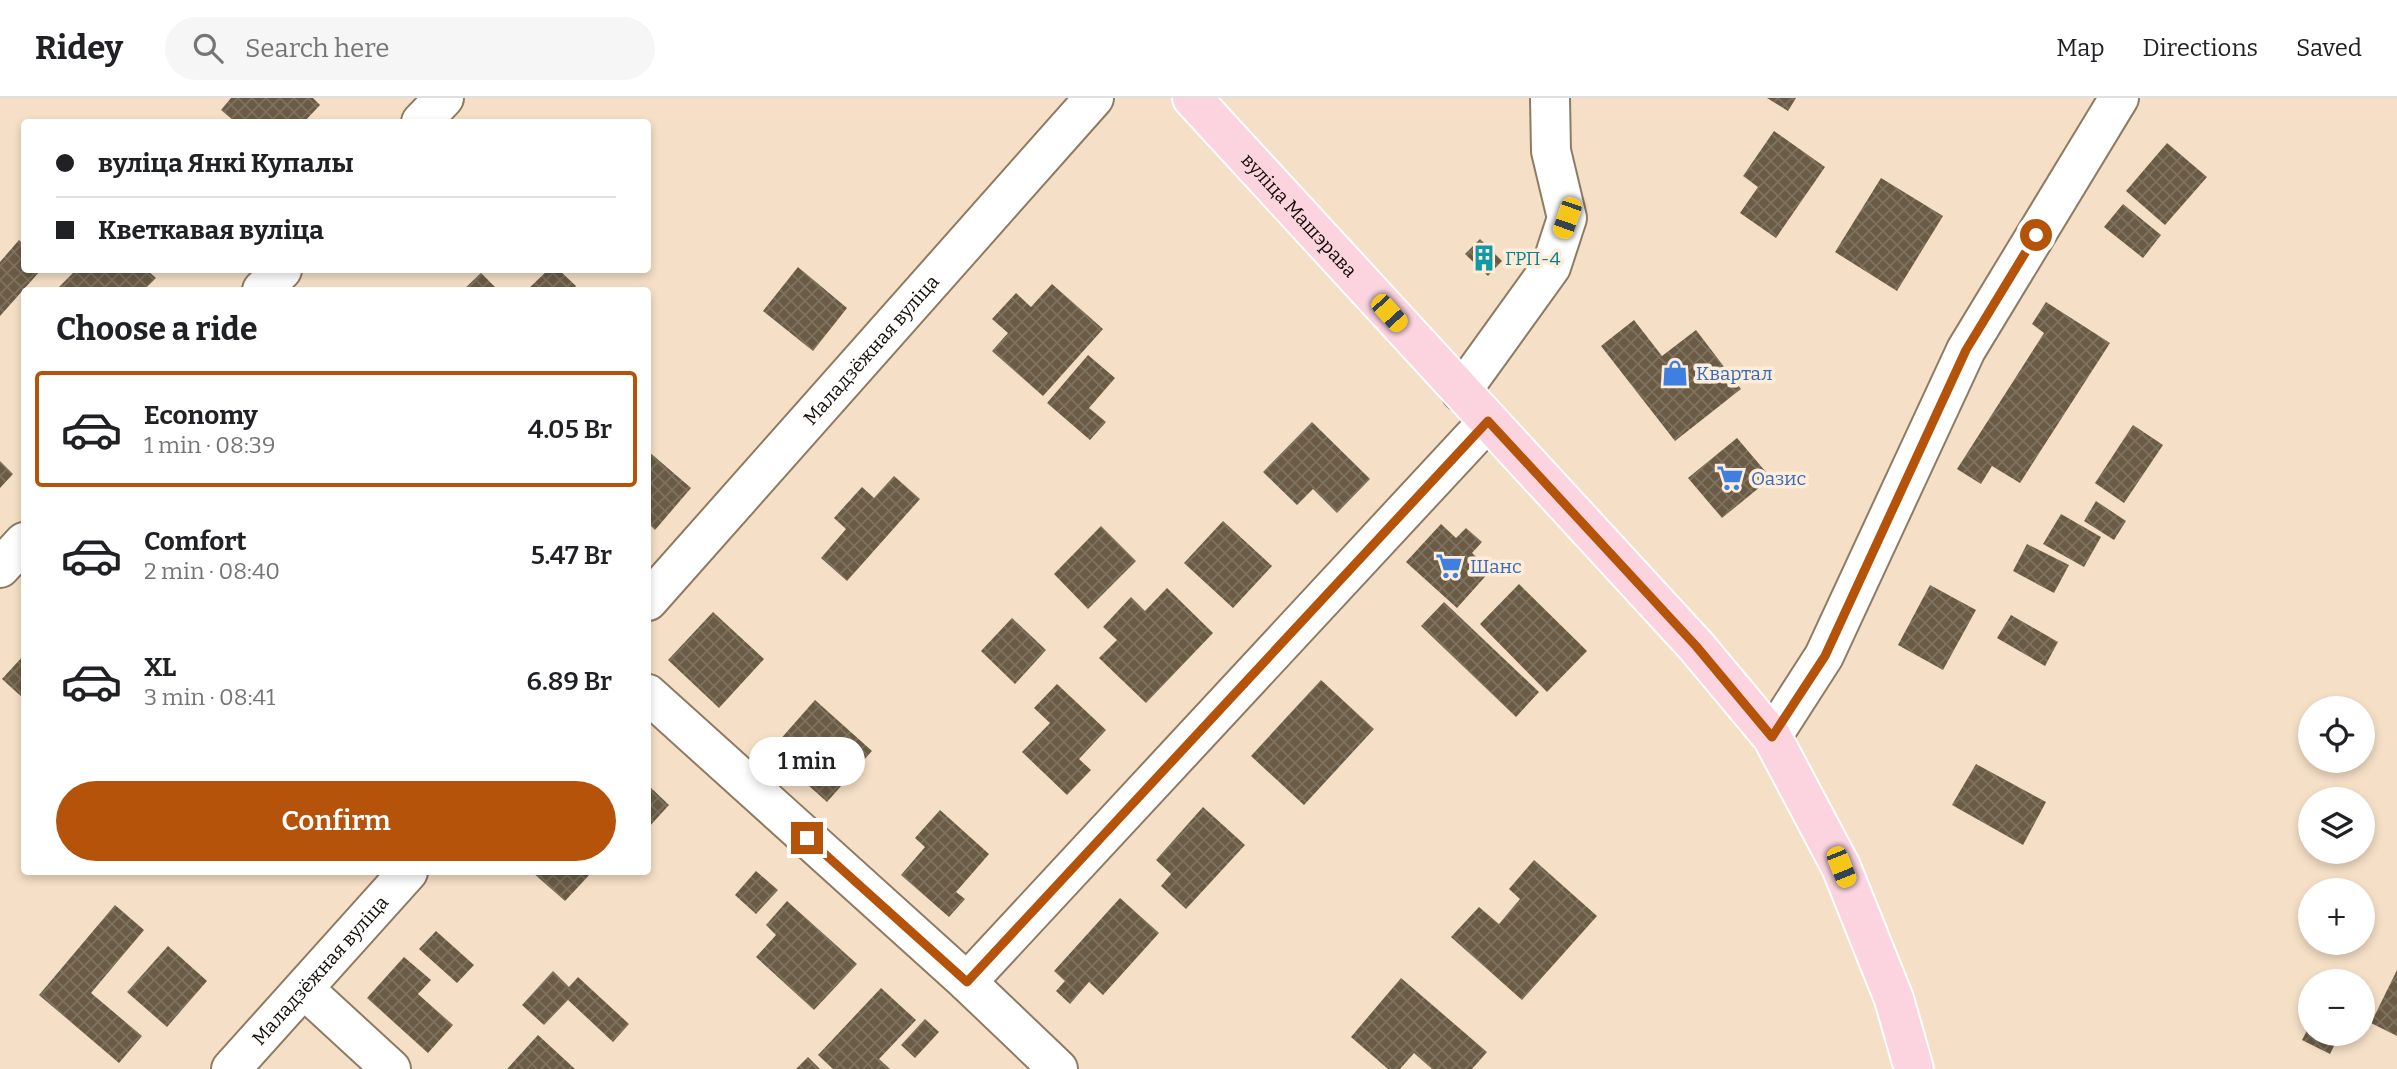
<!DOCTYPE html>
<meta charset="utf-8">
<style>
body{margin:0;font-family:Bitter,serif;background:#f6f6f6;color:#202124;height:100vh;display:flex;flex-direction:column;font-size:26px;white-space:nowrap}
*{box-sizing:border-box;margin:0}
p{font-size:23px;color:#757577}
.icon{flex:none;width:38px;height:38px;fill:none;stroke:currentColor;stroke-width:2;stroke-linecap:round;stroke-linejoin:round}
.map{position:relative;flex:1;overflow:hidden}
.details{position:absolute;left:21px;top:189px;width:630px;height:588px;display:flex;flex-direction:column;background:#fff;border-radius:7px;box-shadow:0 4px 10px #0003}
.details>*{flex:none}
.top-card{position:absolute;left:21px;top:21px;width:630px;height:154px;border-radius:7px;box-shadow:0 4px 10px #0003;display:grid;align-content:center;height:154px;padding:0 35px;background:#fff}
.controls{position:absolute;left:2298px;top:598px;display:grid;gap:14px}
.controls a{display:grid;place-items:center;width:77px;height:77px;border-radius:50%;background:#fff;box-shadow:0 4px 10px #0003;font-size:35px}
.end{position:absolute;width:32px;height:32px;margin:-16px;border:9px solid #b45309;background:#fff;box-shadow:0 0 0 4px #fff}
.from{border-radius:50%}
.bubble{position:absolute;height:49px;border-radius:24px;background:#fff;box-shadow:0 4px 10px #0003;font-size:23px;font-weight:600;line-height:49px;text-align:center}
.car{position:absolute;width:21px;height:42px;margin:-21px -10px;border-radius:9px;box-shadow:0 0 5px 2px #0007;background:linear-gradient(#f5c518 24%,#345 0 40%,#f5c518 0 76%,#345 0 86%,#f5c518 0)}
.top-card b{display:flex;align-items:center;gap:24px;height:66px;font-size:26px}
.top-card b+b{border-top:2px solid #e0e0e0}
.top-card i{width:18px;height:18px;background:#202124}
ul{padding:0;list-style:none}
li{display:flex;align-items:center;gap:21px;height:116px;margin:0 14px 10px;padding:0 21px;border:4px solid transparent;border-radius:7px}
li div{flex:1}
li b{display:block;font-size:26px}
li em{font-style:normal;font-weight:600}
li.on{border-color:#b45309}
li>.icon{width:63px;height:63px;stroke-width:1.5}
h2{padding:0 35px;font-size:32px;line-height:84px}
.primary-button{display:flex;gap:14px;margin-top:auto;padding:14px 35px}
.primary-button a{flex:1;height:80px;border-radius:42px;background:#b45309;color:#fff;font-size:28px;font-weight:600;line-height:80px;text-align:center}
header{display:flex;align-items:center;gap:42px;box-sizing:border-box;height:98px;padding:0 35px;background:#fff;border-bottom:2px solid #e0e0e0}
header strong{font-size:33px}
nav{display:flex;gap:38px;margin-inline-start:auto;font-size:24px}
.search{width:490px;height:63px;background:#f6f6f6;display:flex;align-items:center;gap:18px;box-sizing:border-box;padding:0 24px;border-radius:38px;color:#757577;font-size:26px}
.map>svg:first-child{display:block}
.building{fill:url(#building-cross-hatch)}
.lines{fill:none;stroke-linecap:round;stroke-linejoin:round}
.minor-casing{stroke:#8e7b64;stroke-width:42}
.major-casing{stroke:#fff;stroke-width:42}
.minor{stroke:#fff;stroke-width:38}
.major{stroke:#fbd4e0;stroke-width:38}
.route{stroke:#b45309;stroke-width:9}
.labels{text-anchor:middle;stroke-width:7;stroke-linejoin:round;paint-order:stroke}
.street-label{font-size:19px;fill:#130c05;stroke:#ffedd9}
.culture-label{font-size:19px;fill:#0d838f;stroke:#ffedd9;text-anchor:start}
.shop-label{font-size:19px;fill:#366cbe;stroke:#ffedd9;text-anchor:start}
</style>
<header>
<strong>Ridey</strong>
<div class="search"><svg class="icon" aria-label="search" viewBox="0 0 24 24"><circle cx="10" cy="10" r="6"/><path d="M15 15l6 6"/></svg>Search here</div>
<nav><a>Map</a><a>Directions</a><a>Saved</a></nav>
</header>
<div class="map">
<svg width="2397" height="971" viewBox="0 0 2397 971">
<defs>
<pattern id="building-cross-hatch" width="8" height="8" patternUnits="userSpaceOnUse" patternTransform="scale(1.75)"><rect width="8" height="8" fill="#6b5b44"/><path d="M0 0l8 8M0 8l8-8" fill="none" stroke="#7e7260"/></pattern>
</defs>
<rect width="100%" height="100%" fill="#f5dfc6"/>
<g class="building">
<polygon points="231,0 313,0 320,7 304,24 235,24 221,12"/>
<polygon points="1767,0 1796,0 1788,13"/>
<polygon points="1774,33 1825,69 1776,140 1740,115 1758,89 1743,78"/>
<polygon points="2167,45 2207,79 2165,127 2126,93"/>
<polygon points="1881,80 1943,118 1897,193 1835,154"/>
<polygon points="2123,106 2161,137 2143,160 2104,129"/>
<polygon points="1480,141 1502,163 1488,178 1465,156"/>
<polygon points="19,142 24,147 24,172 41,172 0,218 0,164"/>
<polygon points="798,169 847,210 813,253 763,213"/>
<polygon points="76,172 147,172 156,180 144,192 56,192"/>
<polygon points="548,172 559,172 576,188 572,192 527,192"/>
<polygon points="481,175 498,192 463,192"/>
<polygon points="1052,186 1103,231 1043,298 992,253 1008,235 992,221 1016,195 1031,209"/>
<polygon points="2046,204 2110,245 2020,385 1992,368 1981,386 1957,371 2044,235 2032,226"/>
<polygon points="1634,222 1662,258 1696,232 1741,291 1675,343 1601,248"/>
<polygon points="1088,257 1115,280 1089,310 1106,324 1090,342 1047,305"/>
<polygon points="1312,324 1370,381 1337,415 1313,391 1297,407 1263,374"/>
<polygon points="2133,327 2163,347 2124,405 2095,385"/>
<polygon points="1737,340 1771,380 1722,420 1688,380"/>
<polygon points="648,353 691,390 655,432 648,425"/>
<polygon points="0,363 13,376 0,390"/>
<polygon points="894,378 920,401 847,483 821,460 846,431 834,420 862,389 874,400"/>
<polygon points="2096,403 2126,423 2114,442 2084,423"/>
<polygon points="2061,416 2101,439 2084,469 2043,446"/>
<polygon points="1223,423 1272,468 1233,510 1184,465"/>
<polygon points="1441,426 1456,440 1466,430 1482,444 1472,455 1491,472 1457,510 1406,464"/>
<polygon points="1101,428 1136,463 1088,511 1054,476"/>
<polygon points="2027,446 2069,467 2054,495 2013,473"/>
<polygon points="1519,486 1587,553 1547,594 1480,526"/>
<polygon points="1930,487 1976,512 1943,572 1898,547"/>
<polygon points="1167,490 1213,535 1146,605 1099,560 1117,542 1103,529 1131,499 1145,513"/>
<polygon points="1444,504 1539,594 1516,619 1421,528"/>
<polygon points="713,514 764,561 719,610 668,562"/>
<polygon points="2011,517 2058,544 2045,568 1997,540"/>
<polygon points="1012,520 1046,552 1015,586 981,553"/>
<polygon points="24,557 24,601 2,581"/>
<polygon points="1321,582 1374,631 1304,707 1251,658"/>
<polygon points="1057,586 1106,632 1079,661 1091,672 1067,697 1022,654 1050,625 1034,610"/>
<polygon points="815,602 872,653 827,704 770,653"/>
<polygon points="1976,666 2046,704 2023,747 1952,707"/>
<polygon points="648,687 669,707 648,730"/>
<polygon points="1203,709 1245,747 1186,811 1161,788 1171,776 1156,762"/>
<polygon points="940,712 989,756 956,794 965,801 949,819 901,777 925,749 915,740"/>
<polygon points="1534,762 1597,818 1522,902 1451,839 1479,809 1499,826 1520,801 1509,791"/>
<polygon points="756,773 778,792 756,816 735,797"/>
<polygon points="532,774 592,774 565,803"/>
<polygon points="1120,800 1159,835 1103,897 1089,884 1070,906 1056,893 1065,883 1054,873"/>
<polygon points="787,803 857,866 814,912 756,859 776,837 766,827"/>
<polygon points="115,807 144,832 91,895 142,938 119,965 39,897"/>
<polygon points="436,833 474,867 457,885 419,851"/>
<polygon points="168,848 207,883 167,929 127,894"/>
<polygon points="404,859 431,882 418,896 453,927 428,955 367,900"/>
<polygon points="2397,872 2397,938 2371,925"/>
<polygon points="553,873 569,889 578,879 629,926 613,944 568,902 544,927 522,907"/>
<polygon points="1401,880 1487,954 1472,971 1432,971 1414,955 1400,971 1388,971 1351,939"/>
<polygon points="881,890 916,922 879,961 890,971 833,971 818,957"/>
<polygon points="925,921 939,934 915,960 901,947"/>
<polygon points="2310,927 2310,936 2340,936 2330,956 2302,942"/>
<polygon points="538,937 575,971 507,971"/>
<polygon points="808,959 820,971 796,971"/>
</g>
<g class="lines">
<g class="minor-casing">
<g id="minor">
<polyline points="421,24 444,0"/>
<polyline points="262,192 282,172"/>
<polyline points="1461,294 1551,169 1567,120 1551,53 1550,0"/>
<polyline points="0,470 24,444"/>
<path id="s1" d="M 648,503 L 1094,0"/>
<polyline points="648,596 967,884 1058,971"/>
<polyline points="1772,639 1824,558 1966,252 2119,0"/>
<polyline points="967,884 1488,323"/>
<polyline points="304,891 391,971"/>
<path id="s2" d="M 231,971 L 408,774"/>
</g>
</g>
<g class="major-casing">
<g id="major">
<path id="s3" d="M 1192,0 L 1696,548 L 1772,639 L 1841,769 L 1894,901 L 1914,971"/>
</g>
</g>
<use href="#minor" class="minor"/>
<use href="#major" class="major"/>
</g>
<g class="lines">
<polyline class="route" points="807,740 967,884 1488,323 1696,548 1772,639 1825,558 1966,252 2036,137"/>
</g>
<defs>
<g id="building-bare" transform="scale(2.1)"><path d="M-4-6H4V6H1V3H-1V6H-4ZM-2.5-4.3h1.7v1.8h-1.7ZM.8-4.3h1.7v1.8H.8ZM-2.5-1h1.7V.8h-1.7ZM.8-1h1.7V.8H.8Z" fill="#0f9aa8" stroke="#ffedd9" stroke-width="2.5" paint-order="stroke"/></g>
<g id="shop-bare" transform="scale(2.1)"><path d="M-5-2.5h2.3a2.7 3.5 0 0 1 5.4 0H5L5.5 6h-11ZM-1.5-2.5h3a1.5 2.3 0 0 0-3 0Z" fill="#3f7fe0" stroke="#ffedd9" stroke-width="2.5" paint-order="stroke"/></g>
<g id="supermarket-bare" transform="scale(2.1)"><path d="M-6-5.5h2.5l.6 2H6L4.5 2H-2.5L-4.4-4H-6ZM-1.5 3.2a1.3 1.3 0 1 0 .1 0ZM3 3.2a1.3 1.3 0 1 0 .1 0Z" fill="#3f7fe0" stroke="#ffedd9" stroke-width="2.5" paint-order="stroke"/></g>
</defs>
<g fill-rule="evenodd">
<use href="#building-bare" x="1484" y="160"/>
<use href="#shop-bare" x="1675" y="275"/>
<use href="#supermarket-bare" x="1730" y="380"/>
<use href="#supermarket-bare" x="1449" y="468"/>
</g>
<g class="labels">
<g class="street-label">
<text dy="7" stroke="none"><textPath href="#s3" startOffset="159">вуліца Машэрава</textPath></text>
<text dy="7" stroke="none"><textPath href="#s1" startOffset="336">Маладзёжная вуліца</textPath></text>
<text dy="7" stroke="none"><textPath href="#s2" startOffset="133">Маладзёжная вуліца</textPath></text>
</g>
<g class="culture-label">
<text x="1505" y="167">ГРП-4</text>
</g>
<g class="shop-label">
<text x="1696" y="282">Квартал</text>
<text x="1751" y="387">Оазис</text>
<text x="1470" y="475">Шанс</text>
</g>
</g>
</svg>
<div class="controls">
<a><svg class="icon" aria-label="locate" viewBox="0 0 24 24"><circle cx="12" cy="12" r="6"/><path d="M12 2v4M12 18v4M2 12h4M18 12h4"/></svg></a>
<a><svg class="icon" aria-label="layers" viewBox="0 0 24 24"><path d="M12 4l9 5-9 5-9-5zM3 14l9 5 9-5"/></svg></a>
<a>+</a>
<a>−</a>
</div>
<i class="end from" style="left:2036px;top:137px"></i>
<i class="end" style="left:807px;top:740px"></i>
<div class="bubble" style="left:749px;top:639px;width:116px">1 min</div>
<i class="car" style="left:1567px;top:120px;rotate:199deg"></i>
<i class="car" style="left:1389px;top:215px;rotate:138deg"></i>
<i class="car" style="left:1841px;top:769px;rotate:158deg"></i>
<div class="top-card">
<b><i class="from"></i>вуліца Янкі Купалы</b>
<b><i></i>Кветкавая вуліца</b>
</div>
<section class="details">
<h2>Choose a ride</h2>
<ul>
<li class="on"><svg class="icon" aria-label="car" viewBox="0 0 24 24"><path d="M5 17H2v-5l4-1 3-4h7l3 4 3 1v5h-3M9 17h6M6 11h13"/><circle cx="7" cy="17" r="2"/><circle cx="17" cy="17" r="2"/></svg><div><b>Economy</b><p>1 min · 08:39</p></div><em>4.05 Br</em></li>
<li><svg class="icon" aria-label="car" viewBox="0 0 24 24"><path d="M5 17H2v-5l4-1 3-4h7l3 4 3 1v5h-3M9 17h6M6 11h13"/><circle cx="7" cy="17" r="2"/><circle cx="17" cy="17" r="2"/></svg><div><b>Comfort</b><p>2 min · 08:40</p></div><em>5.47 Br</em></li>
<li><svg class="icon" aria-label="car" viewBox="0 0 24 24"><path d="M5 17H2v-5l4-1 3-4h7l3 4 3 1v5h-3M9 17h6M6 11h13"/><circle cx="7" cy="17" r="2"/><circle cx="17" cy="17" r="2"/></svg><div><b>XL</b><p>3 min · 08:41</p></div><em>6.89 Br</em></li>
</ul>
<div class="primary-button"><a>Confirm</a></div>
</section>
</div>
